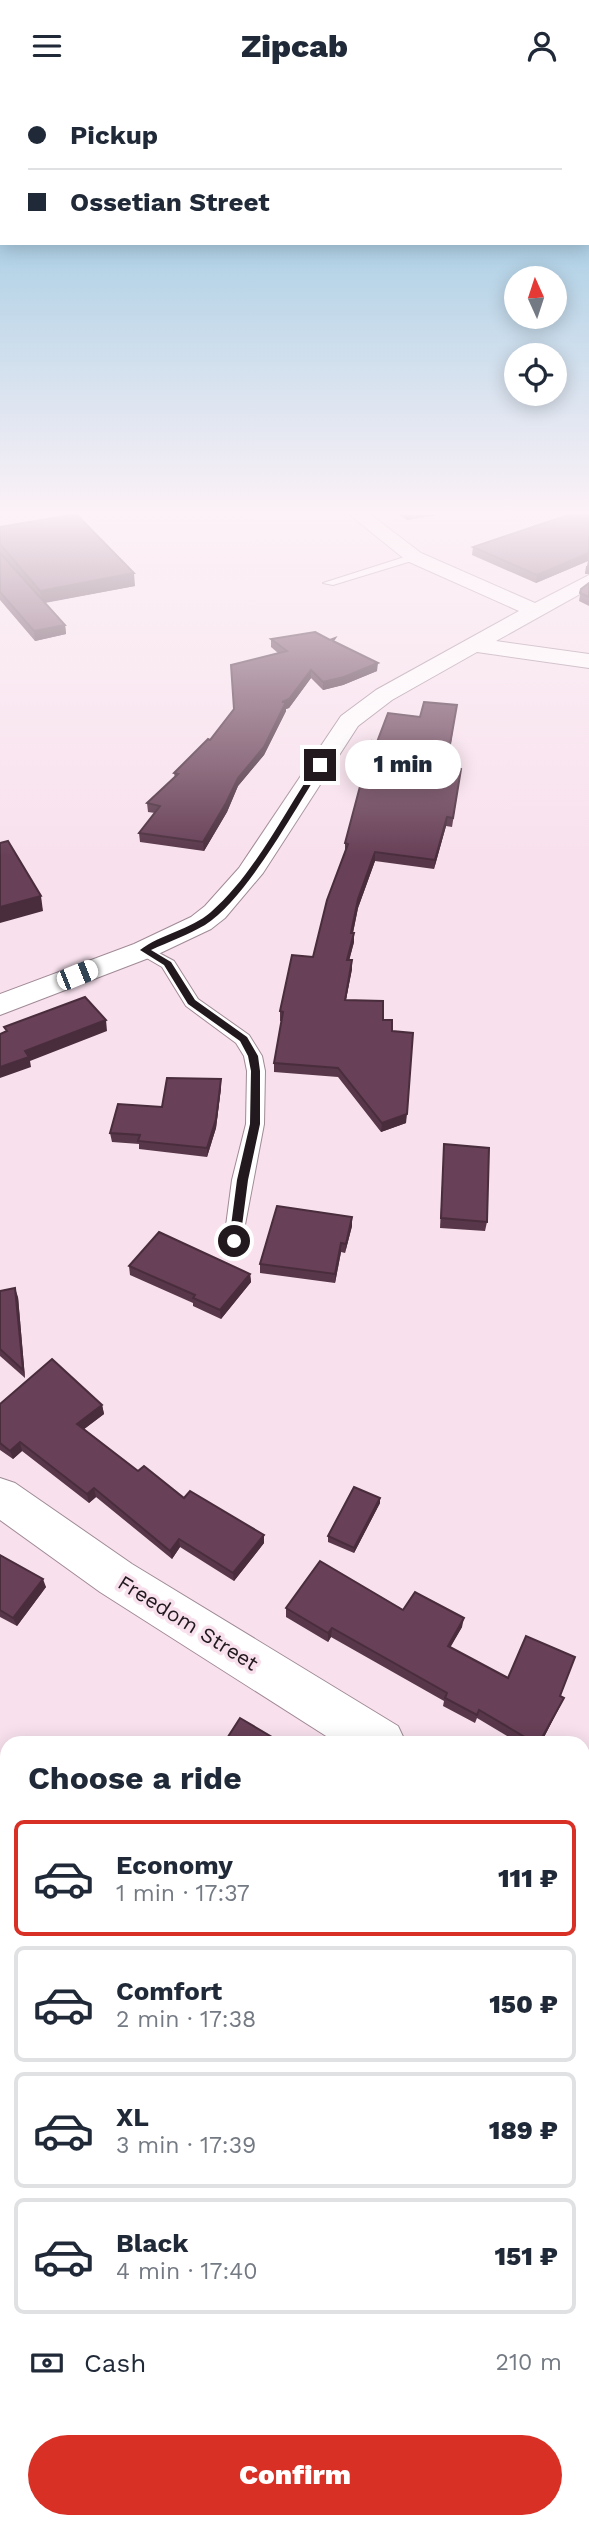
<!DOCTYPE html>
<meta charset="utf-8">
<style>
body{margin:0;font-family:"Work Sans",sans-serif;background:#f6f6f7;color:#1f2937;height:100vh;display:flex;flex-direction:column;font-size:26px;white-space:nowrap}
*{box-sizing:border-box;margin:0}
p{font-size:23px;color:#747a83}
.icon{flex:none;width:38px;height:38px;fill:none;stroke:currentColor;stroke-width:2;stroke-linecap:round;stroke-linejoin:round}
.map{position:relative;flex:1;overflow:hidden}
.panel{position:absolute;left:0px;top:1645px;width:590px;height:793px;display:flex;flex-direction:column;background:#fff;border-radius:21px 21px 0 0;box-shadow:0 4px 18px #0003}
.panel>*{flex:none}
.guide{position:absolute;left:0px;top:0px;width:590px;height:154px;box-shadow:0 4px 18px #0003;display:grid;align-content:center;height:154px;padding:0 28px;background:#fff}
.needle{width:46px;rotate:357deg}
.buttons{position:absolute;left:504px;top:175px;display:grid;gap:14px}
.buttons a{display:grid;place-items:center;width:63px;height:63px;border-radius:50%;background:#fff;box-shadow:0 4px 18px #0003;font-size:35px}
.end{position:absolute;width:32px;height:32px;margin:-16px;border:9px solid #22191e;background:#fff;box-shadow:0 0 0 4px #fff}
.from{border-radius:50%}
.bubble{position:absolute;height:49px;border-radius:24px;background:#fff;box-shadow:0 4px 18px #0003;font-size:23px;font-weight:800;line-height:49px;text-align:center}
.car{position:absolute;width:21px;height:42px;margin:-21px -10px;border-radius:9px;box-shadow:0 0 5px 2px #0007;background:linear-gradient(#fff 24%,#345 0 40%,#fff 0 76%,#345 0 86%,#fff 0)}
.guide b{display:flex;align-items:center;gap:24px;height:66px;font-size:26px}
.guide b+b{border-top:2px solid #e0e1e3}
.guide i{width:18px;height:18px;background:#1f2937}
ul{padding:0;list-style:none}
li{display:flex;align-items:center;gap:21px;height:116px;margin:0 14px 10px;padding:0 14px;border:4px solid #e0e1e3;border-radius:10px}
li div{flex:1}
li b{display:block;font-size:26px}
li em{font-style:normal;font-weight:800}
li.selected{border-color:#d93025}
li>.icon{width:63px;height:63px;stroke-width:1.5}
h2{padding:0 28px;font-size:32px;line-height:84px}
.pay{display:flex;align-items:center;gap:18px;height:77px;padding:0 28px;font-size:26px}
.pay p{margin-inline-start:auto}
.primary-button{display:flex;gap:14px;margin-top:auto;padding:14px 28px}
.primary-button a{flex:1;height:80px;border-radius:42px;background:#d93025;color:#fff;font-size:28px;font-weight:800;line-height:80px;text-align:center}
header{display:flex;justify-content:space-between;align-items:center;height:91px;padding:0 28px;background:#fff;font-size:32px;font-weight:800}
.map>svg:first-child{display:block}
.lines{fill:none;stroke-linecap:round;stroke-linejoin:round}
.service-casing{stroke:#a08a96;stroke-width:2}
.minor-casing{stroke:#a08a96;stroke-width:2}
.service{fill:#fff;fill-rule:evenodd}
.minor{fill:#fff;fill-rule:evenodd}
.wall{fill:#59374b}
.shaded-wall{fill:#492d3d}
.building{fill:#684057;stroke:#492d3d;stroke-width:2}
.route{fill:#22191e}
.labels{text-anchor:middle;stroke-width:7;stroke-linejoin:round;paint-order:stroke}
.near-street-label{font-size:21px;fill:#22191e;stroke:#f8e1ed}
</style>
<header><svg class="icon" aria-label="menu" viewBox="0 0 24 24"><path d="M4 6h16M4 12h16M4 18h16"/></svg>Zipcab<svg class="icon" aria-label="person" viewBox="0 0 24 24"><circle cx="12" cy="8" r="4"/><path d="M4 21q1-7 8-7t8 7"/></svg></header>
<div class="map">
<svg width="589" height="2437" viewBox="0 0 589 2437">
<rect width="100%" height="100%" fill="#f8e1ed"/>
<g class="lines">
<g class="service-casing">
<g id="service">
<polygon points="414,463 419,466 418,468 333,494 323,492"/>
<polygon points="144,854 174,870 198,908 249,944 262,965 265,980 264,1033 241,1155 234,1157 227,1155 224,1150 232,1089 246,1033 247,980 244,965 236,952 186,915 162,876 138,862 136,859"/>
</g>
</g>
<g class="minor-casing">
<g id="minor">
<polygon points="350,424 371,424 421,462 535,512 589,484 589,498 496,550 589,563 589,577 477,561 392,609 358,635 263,782 225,827 211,838 154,865 0,924 0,903 134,853 191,826 205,815 239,777 341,625 376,599 519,520 407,470"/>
<polygon points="0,1387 15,1392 132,1473 398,1635 406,1652 337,1652 100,1501 0,1429"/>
<polygon points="583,1752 589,1754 589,1808 583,1806"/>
<polygon points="0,2238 7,2241 7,2308 0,2305"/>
<polygon points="150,2431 223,2431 225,2437 152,2437"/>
</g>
</g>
<use href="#service" class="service"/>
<use href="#minor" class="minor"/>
</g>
<g class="wall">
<polygon points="399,424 437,424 407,429"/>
<polygon points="589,424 589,483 585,483 588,470 536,492 472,464 473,456"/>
<polygon points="0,436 135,495 45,512 65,534 66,543 35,550 0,509"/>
<polygon points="589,492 589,515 579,510 581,498"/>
<polygon points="271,548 335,551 377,580 343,594 323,599 311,587 289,617 286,618 286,620 264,664 238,695 227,721 204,760 140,751 139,742 155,722 148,721 147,712 175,687 174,682 210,649 278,562 271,556"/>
<polygon points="457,614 447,677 460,686 452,736 446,735 434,778 375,770 358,817 353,842 354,851 349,869 352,869 352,878 346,909 383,929 392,940 406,1032 381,1041 338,986 274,981 274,972 282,930 280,930 280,920 313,866 345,761 345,752 377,651 420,626"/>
<polygon points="221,997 216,1037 207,1066 139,1058 139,1053 112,1051 110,1042 162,1016"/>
<polygon points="444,1053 487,1131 485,1140 440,1137"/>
<polygon points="352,1126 352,1135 345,1162 341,1161 335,1192 260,1182 260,1173"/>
<polygon points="129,1175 250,1183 251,1191 221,1228 193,1215 193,1212 130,1184"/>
<polygon points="0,1200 18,1206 25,1287 0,1265"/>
<polygon points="0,1313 102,1314 104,1323 84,1338 138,1380 264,1452 234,1490 180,1456 172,1468 96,1406 89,1412 22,1360 13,1368 0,1359"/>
<polygon points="380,1407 380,1412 354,1462 328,1451 328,1445"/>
<polygon points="0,1464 46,1496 17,1535 0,1526"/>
<polygon points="286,1517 403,1519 462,1536 450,1556 508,1587 564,1607 560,1615 541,1652 519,1652 477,1627 475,1632 443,1615 444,1610 331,1546 328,1551 286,1526"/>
</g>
<g class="shaded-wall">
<polygon points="407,424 437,424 407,429"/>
<polygon points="589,462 588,470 536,492 537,484"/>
<polygon points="586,475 589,475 589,483 585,483"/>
<polygon points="134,482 135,495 42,512 40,500"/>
<polygon points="65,534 66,543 35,550 34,540"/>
<polygon points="378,572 377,580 343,594 323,599 323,591"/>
<polygon points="311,579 311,587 289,617 286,618 286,620 264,664 238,695 227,721 204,760 203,751 238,687 282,611"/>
<polygon points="447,726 446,735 434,778 435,769"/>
<polygon points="375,761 375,770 358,817 351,851 351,842 358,808"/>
<polygon points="41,805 43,820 0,832 0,816"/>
<polygon points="354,842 354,851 347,878 347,869"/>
<polygon points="352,869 352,878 344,918 345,909"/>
<polygon points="106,929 107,940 30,970 31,976 0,987 0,976 25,960"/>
<polygon points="221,988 221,997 216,1037 207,1066 207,1057"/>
<polygon points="407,1023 406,1032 381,1041 382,1032"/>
<polygon points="352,1126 352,1135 345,1162 346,1153"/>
<polygon points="341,1152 341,1161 335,1192 335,1183"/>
<polygon points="250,1183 251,1191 221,1228 220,1219"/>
<polygon points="15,1197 18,1206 25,1287 23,1279"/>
<polygon points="102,1314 104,1323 79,1342 77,1333"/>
<polygon points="20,1351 22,1360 13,1368 10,1360"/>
<polygon points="94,1397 96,1406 89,1412 87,1403"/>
<polygon points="380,1407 380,1412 354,1462 354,1457"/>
<polygon points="264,1444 264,1452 234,1490 233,1482"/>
<polygon points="179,1448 180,1456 172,1468 170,1460"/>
<polygon points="43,1488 46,1496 17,1535 13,1527"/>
<polygon points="464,1527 462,1536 446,1564 448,1555"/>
<polygon points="332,1537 331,1546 328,1551 328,1542"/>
<polygon points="564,1607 560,1615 541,1652 539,1652"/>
<polygon points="7,1943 7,1955 4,1960 0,1955"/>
<polygon points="0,2406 7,2413 7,2420 0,2413"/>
<polygon points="18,2431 25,2431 31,2437 25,2437"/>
</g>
<g class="building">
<polygon points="71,424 77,424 134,482 40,500 0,453 0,436"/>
<polygon points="568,424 589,424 589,462 537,484 473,456"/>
<polygon points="0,462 65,534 34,540 0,501"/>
<polygon points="589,492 589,506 580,502 581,498"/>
<polygon points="315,541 330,549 335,547 333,550 378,572 344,586 323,591 311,579 289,608 282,611 286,611 264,656 238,687 226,712 203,751 139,742 160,715 147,712 178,683 174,682 208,648 210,649 234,618 231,574 287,560 271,548"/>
<polygon points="424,611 457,614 446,676 461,678 453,727 447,726 435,769 375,761 358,808 351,842 354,842 347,869 352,869 345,909 383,910 383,929 392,929 392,940 413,942 407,1023 382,1032 338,977 274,972 283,921 280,920 292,864 313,866 327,809 348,753 345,752 372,650 377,651 388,622 420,626"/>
<polygon points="8,750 41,805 0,816 0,752"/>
<polygon points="85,906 106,929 25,960 29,966 0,976 0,943 7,940 4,936"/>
<polygon points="167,987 221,988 216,1028 207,1057 138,1050 140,1044 110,1042 118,1013 162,1016"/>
<polygon points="444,1053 489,1057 487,1131 441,1127"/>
<polygon points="277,1115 352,1126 346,1153 341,1152 335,1183 260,1173"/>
<polygon points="159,1141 250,1183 220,1219 193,1207 195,1204 129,1175"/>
<polygon points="15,1197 23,1279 0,1258 0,1200"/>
<polygon points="52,1268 102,1314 77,1333 138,1380 144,1375 184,1407 190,1400 264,1444 233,1482 179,1448 170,1460 94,1397 87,1403 20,1351 10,1360 0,1352 0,1313"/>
<polygon points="354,1396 380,1407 354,1457 328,1445"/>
<polygon points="0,1464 43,1488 13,1527 0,1519"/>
<polygon points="320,1470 403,1519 415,1501 464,1527 448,1555 508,1587 526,1545 575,1566 560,1605 564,1607 539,1652 535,1652 479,1619 477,1624 445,1607 447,1602 332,1537 328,1542 286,1517"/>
<polygon points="240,1627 282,1652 224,1652"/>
<polygon points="0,1808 6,1812 7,1811 7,1943 0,1954"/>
<polygon points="7,2110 7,2141 0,2136 0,2122"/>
<polygon points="0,2413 7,2420 7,2431 18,2431 25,2437 0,2437"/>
</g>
<linearGradient id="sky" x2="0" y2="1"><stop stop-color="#84bedc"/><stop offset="0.55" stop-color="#fcf2f7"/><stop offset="1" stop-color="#fcf2f7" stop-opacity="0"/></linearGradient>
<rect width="589" height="765" fill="url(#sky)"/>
<path class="route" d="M 317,673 L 323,674 C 295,718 248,806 205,834 C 188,844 168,851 151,859 L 171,871 L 195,909 L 247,946 L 258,965 L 260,980 L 260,1033 L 248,1089 L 240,1150 L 234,1154 L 229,1150 L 237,1089 L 250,1033 L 251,980 L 248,965 L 240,950 L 188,913 L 164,874 L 140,859 C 161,843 190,839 211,821 C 254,784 285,720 317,673 Z"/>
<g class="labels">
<g class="near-street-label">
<text transform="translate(188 1532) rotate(32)" y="7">Freedom Street</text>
</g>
</g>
</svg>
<div class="buttons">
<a><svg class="needle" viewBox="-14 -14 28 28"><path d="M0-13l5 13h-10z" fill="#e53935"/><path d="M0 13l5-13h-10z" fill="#747a83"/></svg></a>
<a><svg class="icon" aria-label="locate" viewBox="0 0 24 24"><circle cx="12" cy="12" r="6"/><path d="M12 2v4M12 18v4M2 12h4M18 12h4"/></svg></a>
</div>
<i class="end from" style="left:234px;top:1150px"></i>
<i class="end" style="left:320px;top:674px"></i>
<div class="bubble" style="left:345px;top:649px;width:116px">1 min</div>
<i class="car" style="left:77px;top:884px;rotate:68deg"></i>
<div class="guide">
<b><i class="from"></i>Pickup</b>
<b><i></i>Ossetian Street</b>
</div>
<section class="panel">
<h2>Choose a ride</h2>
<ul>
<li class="selected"><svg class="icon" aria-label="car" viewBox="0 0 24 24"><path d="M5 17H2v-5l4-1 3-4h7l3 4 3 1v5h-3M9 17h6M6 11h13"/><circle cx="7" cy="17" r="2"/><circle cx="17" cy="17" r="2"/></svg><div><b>Economy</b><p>1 min · 17:37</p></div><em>111 ₽</em></li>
<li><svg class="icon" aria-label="car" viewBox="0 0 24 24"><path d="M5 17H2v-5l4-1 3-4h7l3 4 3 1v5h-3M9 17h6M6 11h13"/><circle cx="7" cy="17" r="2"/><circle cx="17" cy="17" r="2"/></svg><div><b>Comfort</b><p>2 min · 17:38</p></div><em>150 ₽</em></li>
<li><svg class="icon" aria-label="car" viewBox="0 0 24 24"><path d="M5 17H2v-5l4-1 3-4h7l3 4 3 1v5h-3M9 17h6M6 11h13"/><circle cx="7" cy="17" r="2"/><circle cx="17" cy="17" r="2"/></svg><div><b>XL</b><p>3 min · 17:39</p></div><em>189 ₽</em></li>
<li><svg class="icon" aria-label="car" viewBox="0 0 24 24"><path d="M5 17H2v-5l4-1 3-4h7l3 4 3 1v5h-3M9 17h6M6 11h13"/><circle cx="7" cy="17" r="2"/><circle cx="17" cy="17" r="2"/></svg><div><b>Black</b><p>4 min · 17:40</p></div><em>151 ₽</em></li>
</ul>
<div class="pay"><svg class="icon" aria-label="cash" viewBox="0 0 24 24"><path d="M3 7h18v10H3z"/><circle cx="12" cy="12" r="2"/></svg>Cash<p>210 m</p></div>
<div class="primary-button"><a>Confirm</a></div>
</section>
</div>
